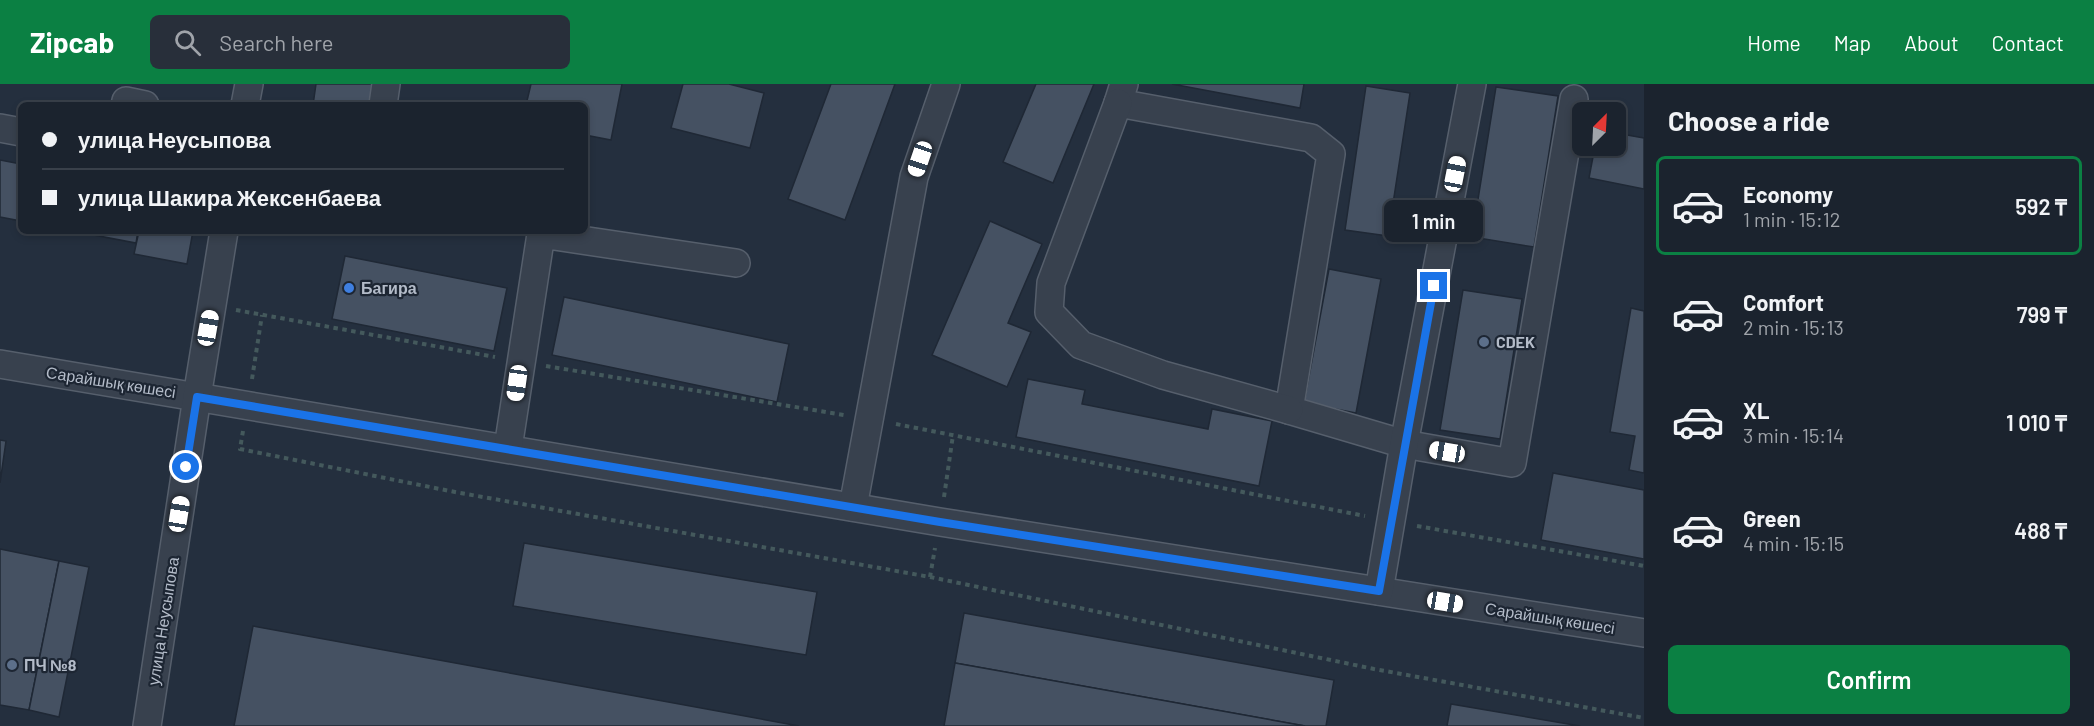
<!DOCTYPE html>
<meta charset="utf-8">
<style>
body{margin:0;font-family:Barlow,sans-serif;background:#282f3a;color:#f1f3f6;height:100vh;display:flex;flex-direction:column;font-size:22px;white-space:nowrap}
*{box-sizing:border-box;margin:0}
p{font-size:20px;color:#a0a4aa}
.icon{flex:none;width:33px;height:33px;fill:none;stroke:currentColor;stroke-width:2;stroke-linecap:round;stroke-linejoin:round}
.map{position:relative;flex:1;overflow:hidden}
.details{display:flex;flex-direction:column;background:#1b232e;width:450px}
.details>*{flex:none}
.hud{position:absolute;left:18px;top:18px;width:570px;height:132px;border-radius:9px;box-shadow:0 3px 9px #0003,0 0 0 2px #39404a;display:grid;align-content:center;height:132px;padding:0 24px;background:#1b232e}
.needle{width:39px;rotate:24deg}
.controls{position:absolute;left:1572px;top:18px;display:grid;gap:12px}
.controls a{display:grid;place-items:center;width:54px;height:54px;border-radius:9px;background:#1b232e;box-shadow:0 3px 9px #0003,0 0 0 2px #39404a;font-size:30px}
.end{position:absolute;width:27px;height:27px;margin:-14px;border:8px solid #1a73e8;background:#fff;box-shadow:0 0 0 3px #fff}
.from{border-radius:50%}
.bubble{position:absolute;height:42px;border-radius:9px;background:#1b232e;box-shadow:0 3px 9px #0003,0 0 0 2px #39404a;font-size:20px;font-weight:600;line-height:42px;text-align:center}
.car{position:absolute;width:18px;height:36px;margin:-18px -9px;border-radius:8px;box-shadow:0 0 4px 2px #0007;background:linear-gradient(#fff 24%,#345 0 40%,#fff 0 76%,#345 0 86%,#fff 0)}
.hud b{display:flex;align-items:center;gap:21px;height:57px;font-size:22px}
.hud b+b{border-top:2px solid #39404a}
.hud i{width:15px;height:15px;background:#f1f3f6}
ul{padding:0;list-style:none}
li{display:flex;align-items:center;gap:18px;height:99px;margin:0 12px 9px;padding:0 12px;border:3px solid transparent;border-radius:9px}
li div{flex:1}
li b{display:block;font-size:22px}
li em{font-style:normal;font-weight:600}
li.current{border-color:#0b8043}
li>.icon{width:54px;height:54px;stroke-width:1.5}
h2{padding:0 24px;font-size:27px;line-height:72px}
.button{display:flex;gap:12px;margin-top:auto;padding:12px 24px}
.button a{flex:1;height:69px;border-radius:9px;background:#0b8043;color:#fff;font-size:24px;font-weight:600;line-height:69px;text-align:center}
header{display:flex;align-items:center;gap:36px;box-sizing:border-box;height:84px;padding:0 30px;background:#0b8043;color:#fff}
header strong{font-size:28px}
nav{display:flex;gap:33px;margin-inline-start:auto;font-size:21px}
.search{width:420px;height:54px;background:#282f3a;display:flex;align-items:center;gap:15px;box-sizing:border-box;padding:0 21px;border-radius:9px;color:#a0a4aa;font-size:22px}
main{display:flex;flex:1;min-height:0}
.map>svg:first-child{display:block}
.building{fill:#455162;stroke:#1f2835;stroke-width:1.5}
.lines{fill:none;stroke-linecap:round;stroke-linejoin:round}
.minor-casing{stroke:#565f6c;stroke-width:30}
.path{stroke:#44595c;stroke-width:4;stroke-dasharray:4.5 4.5;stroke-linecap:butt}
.minor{stroke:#38414e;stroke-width:27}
.route{stroke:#1a73e8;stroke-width:8}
.shop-dot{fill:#3f7fe0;stroke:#1d2633;stroke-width:2}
.service-dot{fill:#5c6f8a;stroke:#1d2633;stroke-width:2}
.labels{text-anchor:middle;stroke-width:4.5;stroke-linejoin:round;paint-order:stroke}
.poi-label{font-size:16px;font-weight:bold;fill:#b4bcc9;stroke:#1d2633;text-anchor:start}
.street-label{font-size:16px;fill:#b4bcc9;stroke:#1d2633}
</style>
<header>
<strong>Zipcab</strong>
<div class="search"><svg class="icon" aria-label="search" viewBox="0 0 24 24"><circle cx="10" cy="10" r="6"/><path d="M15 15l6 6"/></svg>Search here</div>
<nav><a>Home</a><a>Map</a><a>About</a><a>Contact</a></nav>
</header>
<main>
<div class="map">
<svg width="1644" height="642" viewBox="0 0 1644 642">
<rect width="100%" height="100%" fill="#242f3e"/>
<g class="building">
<polygon points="316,0 376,0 373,21 313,21"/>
<polygon points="531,0 622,0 611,56 585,51 585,21 526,21"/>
<polygon points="683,0 729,0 764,9 750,64 671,44"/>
<polygon points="831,0 895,0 845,136 788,115"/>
<polygon points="1036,0 1094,0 1053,99 1003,78"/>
<polygon points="1172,0 1304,0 1300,24"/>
<polygon points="1366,2 1410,9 1388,152 1345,146"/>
<polygon points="1496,3 1558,12 1534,163 1472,153"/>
<polygon points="1616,49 1644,54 1644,105 1589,94 1595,62 1616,62"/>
<polygon points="0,76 21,80 21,137 0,133"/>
<polygon points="990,137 1042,160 1008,239 1031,248 1007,303 932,271"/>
<polygon points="73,147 138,147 136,159"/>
<polygon points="139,147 193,147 187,180 134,170"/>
<polygon points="345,172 507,204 494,267 332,235"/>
<polygon points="1329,185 1381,195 1356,329 1304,319"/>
<polygon points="1463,206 1522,215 1500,355 1440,346"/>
<polygon points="564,213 789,260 777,318 552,271"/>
<polygon points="1631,224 1644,227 1644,389 1629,386 1635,352 1610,348"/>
<polygon points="1028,295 1085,306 1082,320 1208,345 1212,325 1272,337 1259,402 1016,353"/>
<polygon points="0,356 6,357 0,399"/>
<polygon points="1553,389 1644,406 1644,475 1541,456"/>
<polygon points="524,459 817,508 806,571 513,522"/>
<polygon points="0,465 59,477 29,626 0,621"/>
<polygon points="59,477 89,483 59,633 29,626"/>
<polygon points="964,529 1334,596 1326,642 1305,642 955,579"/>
<polygon points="253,542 799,642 234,642"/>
<polygon points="955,579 1305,642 944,642"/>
<polygon points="1451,620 1580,642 1447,642"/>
</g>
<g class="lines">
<g class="minor-casing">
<g id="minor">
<polyline points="1124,0 1118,19 1311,54 1331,70 1289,326 1404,360 1512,379 1574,15"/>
<polyline points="1118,19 1051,199 1049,228 1081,261 1163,291 1289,326"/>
<polyline points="125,21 126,17 145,21"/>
<polyline points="245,21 249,0"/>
<polyline points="383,21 386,0"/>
<polyline points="0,44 21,48"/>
<polyline points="0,280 940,438 1644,549"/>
<polyline points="508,364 541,150 736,179"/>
<polyline points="853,423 914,93 946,0"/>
<polyline points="1379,507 1404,360 1472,0"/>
<polyline points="147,642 197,313 224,147"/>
</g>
</g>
<g class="path">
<polyline points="236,226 495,273"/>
<polyline points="546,282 844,331"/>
<polyline points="252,295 262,231"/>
<polyline points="896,340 1365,432"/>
<polyline points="243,347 240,365 455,408 930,493 1374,585 1644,634"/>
<polyline points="944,413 953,351"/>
<polyline points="1417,442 1644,482"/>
<polyline points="930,493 935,464"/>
</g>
<use href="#minor" class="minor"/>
</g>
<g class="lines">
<polyline class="route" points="186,383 197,313 940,438 1379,507 1434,202"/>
</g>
<circle class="shop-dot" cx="349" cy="204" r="6"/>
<g class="service-dot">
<circle cx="1484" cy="258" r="6"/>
<circle cx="12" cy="581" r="6"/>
</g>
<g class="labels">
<g class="poi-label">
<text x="361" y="210">Багира</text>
<text x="1496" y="264">CDEK</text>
<text x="24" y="587">ПЧ №8</text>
</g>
<g class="street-label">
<text transform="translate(111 298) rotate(9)" y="6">Сарайшық көшесі</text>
<text transform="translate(1550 534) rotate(9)" y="6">Сарайшық көшесі</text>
<text transform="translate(163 537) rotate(-81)" y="6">улица Неусыпова</text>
</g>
</g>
</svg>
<div class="controls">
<a><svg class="needle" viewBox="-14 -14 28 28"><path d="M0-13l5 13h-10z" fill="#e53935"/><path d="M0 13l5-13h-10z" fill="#a0a4aa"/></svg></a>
</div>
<i class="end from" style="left:186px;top:383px"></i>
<i class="end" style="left:1434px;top:202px"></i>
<div class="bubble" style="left:1384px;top:116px;width:99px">1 min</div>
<i class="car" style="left:920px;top:75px;rotate:199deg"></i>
<i class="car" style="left:1455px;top:90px;rotate:11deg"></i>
<i class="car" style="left:208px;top:244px;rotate:10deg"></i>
<i class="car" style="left:517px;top:299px;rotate:188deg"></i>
<i class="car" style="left:1447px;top:368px;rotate:280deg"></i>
<i class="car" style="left:179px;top:430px;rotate:9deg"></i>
<i class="car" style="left:1445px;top:518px;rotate:99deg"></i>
<div class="hud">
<b><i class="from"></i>улица Неусыпова</b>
<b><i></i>улица Шакира Жексенбаева</b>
</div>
</div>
<section class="details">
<h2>Choose a ride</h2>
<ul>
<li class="current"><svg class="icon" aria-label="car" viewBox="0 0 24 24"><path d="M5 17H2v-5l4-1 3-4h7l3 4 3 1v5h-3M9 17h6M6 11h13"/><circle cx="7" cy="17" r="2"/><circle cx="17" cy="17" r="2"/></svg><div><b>Economy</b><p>1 min · 15:12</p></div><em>592 ₸</em></li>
<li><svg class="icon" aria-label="car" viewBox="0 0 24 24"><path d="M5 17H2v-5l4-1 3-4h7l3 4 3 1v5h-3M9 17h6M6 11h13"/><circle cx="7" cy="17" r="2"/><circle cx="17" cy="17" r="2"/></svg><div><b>Comfort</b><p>2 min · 15:13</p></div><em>799 ₸</em></li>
<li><svg class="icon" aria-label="car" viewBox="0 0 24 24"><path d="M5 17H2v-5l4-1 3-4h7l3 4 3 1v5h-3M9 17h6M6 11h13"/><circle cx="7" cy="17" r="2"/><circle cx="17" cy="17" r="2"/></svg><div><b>XL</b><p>3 min · 15:14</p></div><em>1 010 ₸</em></li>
<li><svg class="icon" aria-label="car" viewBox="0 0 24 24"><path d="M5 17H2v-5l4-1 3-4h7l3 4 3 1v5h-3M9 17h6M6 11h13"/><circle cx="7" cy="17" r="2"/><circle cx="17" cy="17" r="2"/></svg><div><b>Green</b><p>4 min · 15:15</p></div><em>488 ₸</em></li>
</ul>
<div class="button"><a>Confirm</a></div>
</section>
</main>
